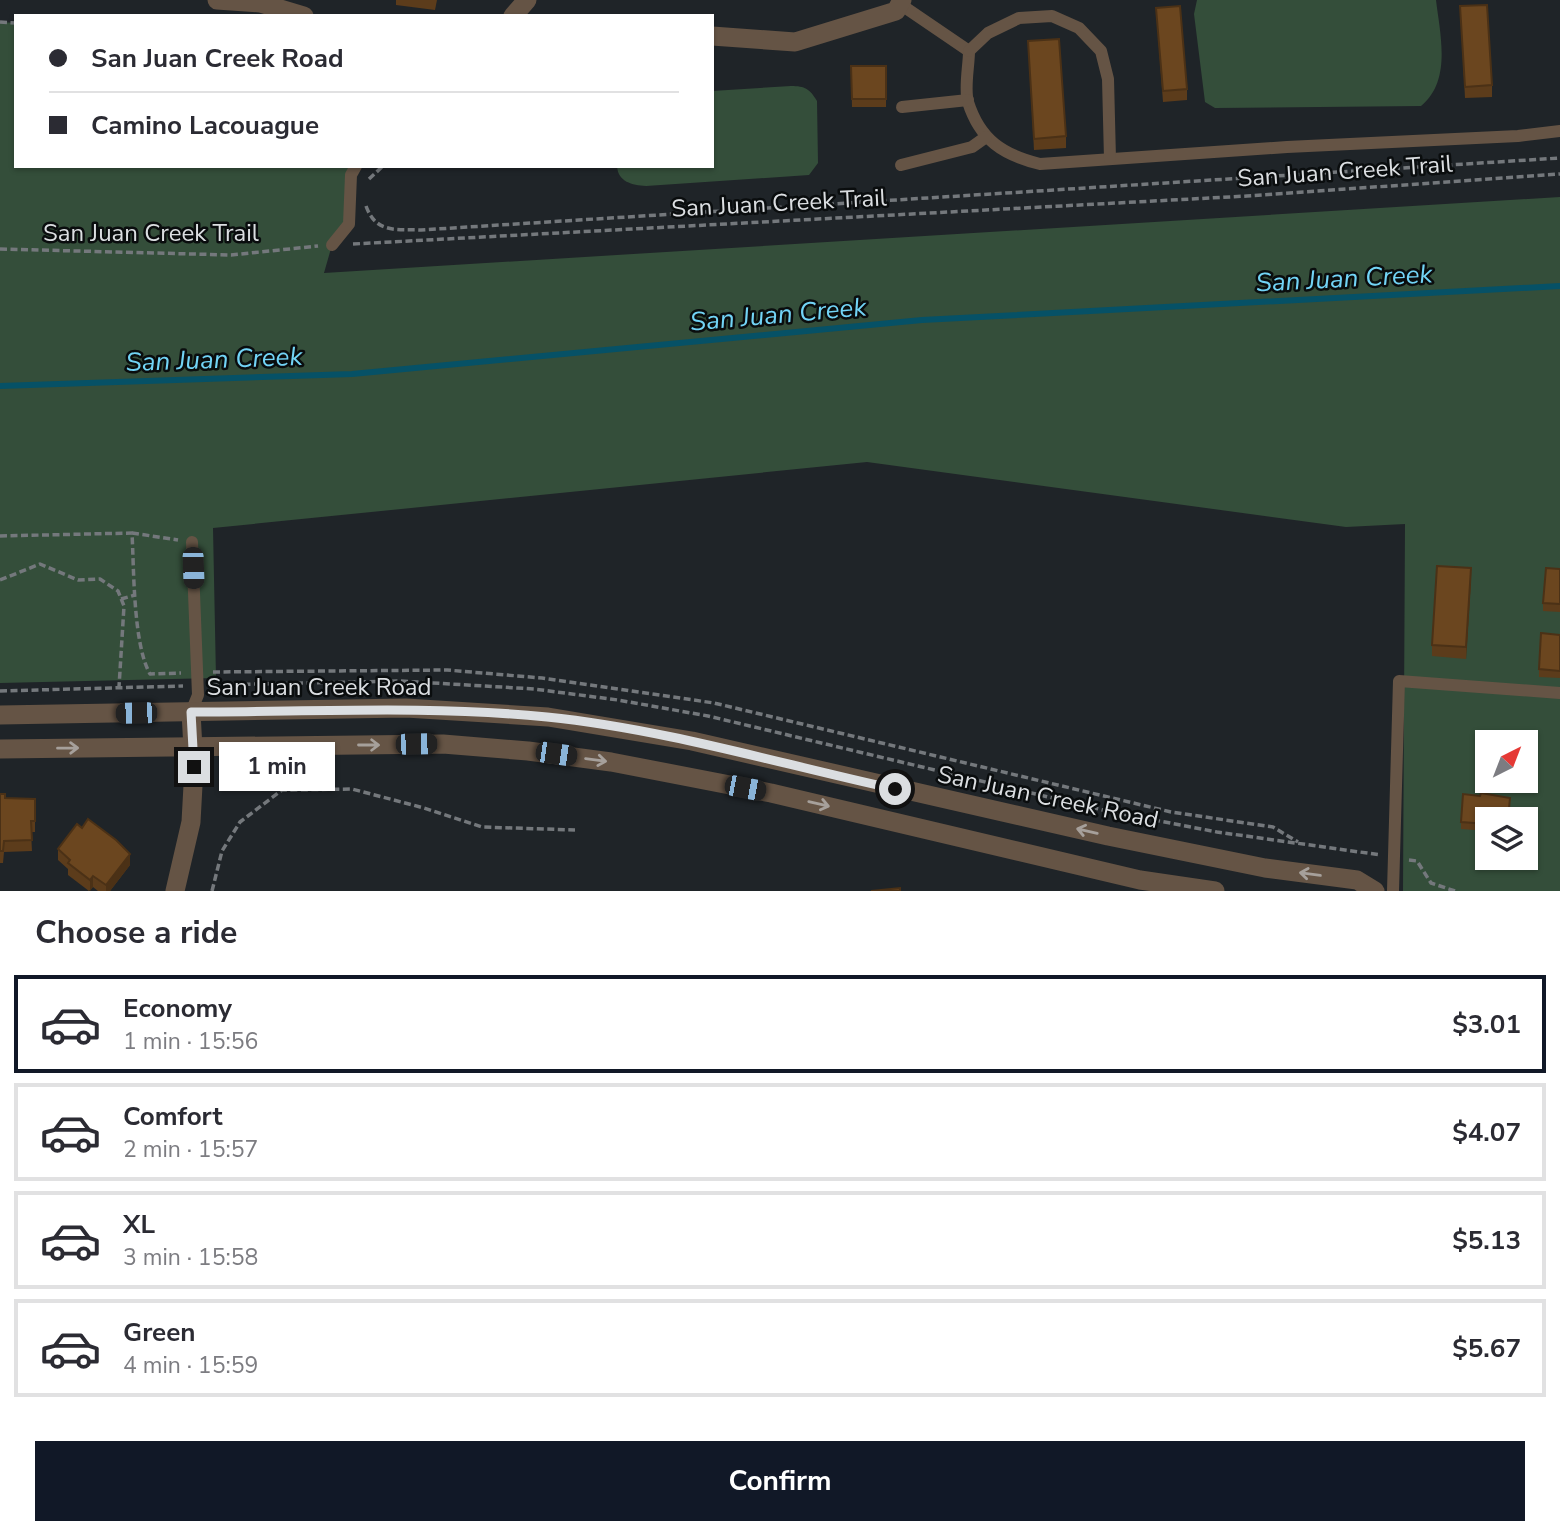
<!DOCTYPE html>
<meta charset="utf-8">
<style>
body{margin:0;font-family:"Nunito Sans",sans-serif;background:#f7f7f7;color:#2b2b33;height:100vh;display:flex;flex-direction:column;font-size:26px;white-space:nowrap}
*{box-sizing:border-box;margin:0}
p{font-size:23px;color:#7c7c81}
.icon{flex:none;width:38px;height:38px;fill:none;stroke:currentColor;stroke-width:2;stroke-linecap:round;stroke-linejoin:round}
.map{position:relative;height:891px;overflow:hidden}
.panel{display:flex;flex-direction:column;background:#fff;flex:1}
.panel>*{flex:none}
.banner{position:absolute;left:14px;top:14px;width:700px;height:154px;border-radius:0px;box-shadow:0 2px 5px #0004;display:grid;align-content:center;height:154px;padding:0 35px;background:#fff}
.needle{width:46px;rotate:42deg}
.buttons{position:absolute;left:1475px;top:730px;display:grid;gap:14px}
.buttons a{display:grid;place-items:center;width:63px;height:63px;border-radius:0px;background:#fff;box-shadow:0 2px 5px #0004;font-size:35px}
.end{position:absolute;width:32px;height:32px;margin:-16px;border:9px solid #dbdee1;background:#111;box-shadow:0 0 0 4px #111}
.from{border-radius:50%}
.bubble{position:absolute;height:49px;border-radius:0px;background:#fff;box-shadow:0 2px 5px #0004;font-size:23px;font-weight:700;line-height:49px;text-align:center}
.car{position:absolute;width:21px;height:42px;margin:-21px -10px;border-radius:9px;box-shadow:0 0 5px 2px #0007;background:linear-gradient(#222 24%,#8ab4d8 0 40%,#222 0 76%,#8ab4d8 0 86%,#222 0)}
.banner b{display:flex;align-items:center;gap:24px;height:66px;font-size:26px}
.banner b+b{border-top:2px solid #e1e1e2}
.banner i{width:18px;height:18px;background:#2b2b33}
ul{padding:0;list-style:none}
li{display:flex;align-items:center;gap:21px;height:98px;margin:0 14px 10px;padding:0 21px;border:4px solid #e1e1e2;border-radius:0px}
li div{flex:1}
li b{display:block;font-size:26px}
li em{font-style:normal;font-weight:700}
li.on{border-color:#111827}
li>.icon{width:63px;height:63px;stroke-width:1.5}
h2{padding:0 35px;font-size:32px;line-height:84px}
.button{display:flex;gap:14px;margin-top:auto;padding:14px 35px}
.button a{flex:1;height:80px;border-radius:0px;background:#111827;color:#fff;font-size:28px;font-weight:700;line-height:80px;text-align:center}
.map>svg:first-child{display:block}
.green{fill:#344e3a;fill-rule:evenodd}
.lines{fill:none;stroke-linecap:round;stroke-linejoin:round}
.stream{stroke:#065166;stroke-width:6}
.path{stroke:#74787c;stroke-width:3.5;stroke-dasharray:7 3.5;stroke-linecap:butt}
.service{stroke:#655445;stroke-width:12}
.minor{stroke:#655445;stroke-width:19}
.tertiary{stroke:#655445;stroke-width:19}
.wall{fill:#5c3c1b}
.shaded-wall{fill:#4b3116}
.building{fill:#6b461f;stroke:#4b3116;stroke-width:2}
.oneway{stroke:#a6a09b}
.route{stroke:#dbdee1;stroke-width:9}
.labels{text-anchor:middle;stroke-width:5;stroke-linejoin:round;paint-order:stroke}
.street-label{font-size:24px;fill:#dbdee1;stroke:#0a0d0e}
.water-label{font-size:26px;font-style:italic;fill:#72d4f6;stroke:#0a0d0e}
</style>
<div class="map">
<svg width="1560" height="891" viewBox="0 0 1560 891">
<rect width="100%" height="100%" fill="#1f2428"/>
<g class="green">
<path d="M 1197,0 L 1436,0 C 1440,34 1452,81 1421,106 L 1215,108 L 1205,102 L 1194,14 Z"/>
<path d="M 0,22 L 16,23 L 16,166 L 356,166 L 349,224 L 332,245 L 324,273 L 1560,197 L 1560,891 L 1403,891 L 1405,524 L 1346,527 L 867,462 L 213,528 L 216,678 L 0,683 ZM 1488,742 L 1526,742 L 1526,780 L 1488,780 ZM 1488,819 L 1526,819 L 1526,858 L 1488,858 Z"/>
<path d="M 791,86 C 805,86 810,89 817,101 L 818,163 L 809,175 L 646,186 C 632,185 618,182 617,166 L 712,166 L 712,91 Z"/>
</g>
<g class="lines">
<polyline class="stream" points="0,386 352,374 922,320 1560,286"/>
<g class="path">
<polyline points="0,22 16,23"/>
<polyline points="369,179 383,166"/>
<path d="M 366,206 C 376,234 397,229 421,230 L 1560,158"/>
<polyline points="353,244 1247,196 1560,174"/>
<polyline points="0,249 231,255 318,246"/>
<polyline points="132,533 178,540"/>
<path d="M 0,536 L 132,533 C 134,569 133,644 150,674 L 181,673"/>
<polyline points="0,580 40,564 78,580 100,579 118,591 124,606 119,687"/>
<polyline points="121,599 135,595"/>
<polyline points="213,672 447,670 542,678 714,703 1171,812 1273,827 1298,842"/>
<polyline points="212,685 400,681 534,689 618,700 708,716 1107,811 1217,832 1381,855"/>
<polyline points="0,691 183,686"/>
<polyline points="1409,860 1417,861 1431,883 1455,891"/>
<polyline points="212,891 222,851 240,822 282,790 352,789 424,808 482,827 575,830"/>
</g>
<g class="service">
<path d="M 900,4 L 969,51 C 969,66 964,88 968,102 C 980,140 1003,155 1040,164 L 1287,147 L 1518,136 L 1560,131"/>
<polyline points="969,51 988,33 1019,18 1052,16 1079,28 1101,51 1108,79 1110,159"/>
<polyline points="902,107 968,100"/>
<polyline points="901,165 972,147 986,137"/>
<polyline points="332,245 349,224 351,175 356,166"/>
<polyline points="191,712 198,695 192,542"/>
<polyline points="1393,891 1399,681 1560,693"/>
</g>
<g class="minor">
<polyline points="712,36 795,42 896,11 902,0"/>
<polyline points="175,891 191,822 194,767 191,712"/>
</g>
<g class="tertiary">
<polyline points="217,0 260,3 304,16"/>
<polyline points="513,16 527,0"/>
<polyline points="0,715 406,708 548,717 692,741 1108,836 1265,868 1357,880 1375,891"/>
<polyline points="0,749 443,744 528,751 611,762 771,793 1140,880 1215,891"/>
</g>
</g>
<g class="wall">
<polygon points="396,0 437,0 435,10 396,5"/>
<polygon points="1460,6 1492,85 1492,97 1465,98"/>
<polygon points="1156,8 1187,89 1187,100 1163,102"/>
<polygon points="1028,41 1066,136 1066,148 1034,150"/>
<polygon points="851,66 886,66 886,107 852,107"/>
<polygon points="1560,569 1560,612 1543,611 1543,603"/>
<polygon points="1471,579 1466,659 1432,656 1432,645"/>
<polygon points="1560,635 1560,678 1539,677 1539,669"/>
<polygon points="0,794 5,798 35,799 35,832 31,832 32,851 4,852 3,863 0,863"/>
<polygon points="1510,805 1509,819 1488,819 1488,831 1461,829 1461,822"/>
<polygon points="58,849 130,865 110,891 98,891 93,887 89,891 68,875 68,869 58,860"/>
</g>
<g class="shaded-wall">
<polygon points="1471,568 1471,579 1466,659 1466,647"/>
<polygon points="130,854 130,865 110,891 106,891 106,885"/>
<polygon points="93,876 93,887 90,891 90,880"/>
</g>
<g class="building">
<polygon points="1487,5 1492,85 1465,87 1460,6"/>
<polygon points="1180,6 1187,89 1163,91 1156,8"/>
<polygon points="1059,39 1066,136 1034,139 1028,41"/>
<polygon points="851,66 886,66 886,99 852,99"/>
<polygon points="1437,566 1471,568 1466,647 1432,645"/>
<polygon points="1546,568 1560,569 1560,604 1543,603"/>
<polygon points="1541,633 1560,635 1560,671 1539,669"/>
<polygon points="1481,793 1510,798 1508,819 1488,819 1488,824 1461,822 1463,794 1480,796"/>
<polygon points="0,794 5,794 5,798 35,799 35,821 31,821 32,840 4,841 3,851 0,851"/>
<polygon points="88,819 116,840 130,854 106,885 93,876 90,880 68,863 70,860 58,849 77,824 82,828"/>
<polygon points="900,888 900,891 871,891"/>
</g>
<defs><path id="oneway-shaft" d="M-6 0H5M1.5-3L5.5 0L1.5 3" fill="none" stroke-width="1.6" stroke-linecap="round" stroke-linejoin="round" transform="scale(1.75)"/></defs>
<g class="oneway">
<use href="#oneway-shaft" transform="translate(369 745)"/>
<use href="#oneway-shaft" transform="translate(68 748) rotate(-1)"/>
<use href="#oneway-shaft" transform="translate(596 760) rotate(8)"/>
<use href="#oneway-shaft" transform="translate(819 804) rotate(13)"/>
<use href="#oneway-shaft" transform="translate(1087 831) rotate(-167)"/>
<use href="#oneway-shaft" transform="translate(1310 874) rotate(-172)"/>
</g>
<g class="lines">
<path class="route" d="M 194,767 L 191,712 C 310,712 428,705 547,717 C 665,729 780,764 895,789"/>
</g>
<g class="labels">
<g class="street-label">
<text transform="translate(1345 171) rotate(-4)" y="8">San Juan Creek Trail</text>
<text transform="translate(779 203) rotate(-3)" y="8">San Juan Creek Trail</text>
<text x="151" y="241">San Juan Creek Trail</text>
<text x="319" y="695">San Juan Creek Road</text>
<text transform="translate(1048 797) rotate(12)" y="8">San Juan Creek Road</text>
</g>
<g class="water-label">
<text transform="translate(1344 278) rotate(-3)" y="9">San Juan Creek</text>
<text transform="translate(778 314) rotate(-5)" y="9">San Juan Creek</text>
<text transform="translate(214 359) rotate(-2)" y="9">San Juan Creek</text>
</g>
</g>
</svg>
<div class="buttons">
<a><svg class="needle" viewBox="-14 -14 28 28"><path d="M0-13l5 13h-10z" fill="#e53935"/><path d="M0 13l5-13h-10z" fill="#7c7c81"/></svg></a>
<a><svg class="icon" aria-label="layers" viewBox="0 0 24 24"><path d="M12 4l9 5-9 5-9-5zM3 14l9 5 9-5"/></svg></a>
</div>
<i class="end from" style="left:895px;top:789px"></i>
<i class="end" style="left:194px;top:767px"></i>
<div class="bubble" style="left:219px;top:742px;width:116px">1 min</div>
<i class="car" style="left:193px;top:568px;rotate:178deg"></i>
<i class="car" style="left:136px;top:713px;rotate:269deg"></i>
<i class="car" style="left:416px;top:744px;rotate:89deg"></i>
<i class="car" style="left:556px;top:754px;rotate:98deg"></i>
<i class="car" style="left:745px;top:788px;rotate:101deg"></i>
<div class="banner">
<b><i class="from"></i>San Juan Creek Road</b>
<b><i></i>Camino Lacouague</b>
</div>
</div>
<section class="panel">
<h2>Choose a ride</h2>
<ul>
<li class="on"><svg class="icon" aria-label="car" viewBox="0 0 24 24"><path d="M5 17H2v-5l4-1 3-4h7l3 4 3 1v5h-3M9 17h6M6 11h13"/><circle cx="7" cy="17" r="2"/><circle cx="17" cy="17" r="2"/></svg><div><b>Economy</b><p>1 min · 15:56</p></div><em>$3.01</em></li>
<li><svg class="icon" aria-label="car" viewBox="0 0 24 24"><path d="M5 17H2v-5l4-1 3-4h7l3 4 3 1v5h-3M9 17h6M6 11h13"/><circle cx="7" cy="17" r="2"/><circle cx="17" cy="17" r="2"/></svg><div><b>Comfort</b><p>2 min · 15:57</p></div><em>$4.07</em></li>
<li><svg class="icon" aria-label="car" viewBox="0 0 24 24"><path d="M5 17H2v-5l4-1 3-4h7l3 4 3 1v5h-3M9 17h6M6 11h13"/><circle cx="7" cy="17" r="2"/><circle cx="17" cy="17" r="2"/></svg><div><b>XL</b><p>3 min · 15:58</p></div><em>$5.13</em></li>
<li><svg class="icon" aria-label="car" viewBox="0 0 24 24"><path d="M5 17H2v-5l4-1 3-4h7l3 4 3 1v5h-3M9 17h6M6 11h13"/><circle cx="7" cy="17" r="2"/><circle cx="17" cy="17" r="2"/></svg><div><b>Green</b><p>4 min · 15:59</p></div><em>$5.67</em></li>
</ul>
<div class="button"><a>Confirm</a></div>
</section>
